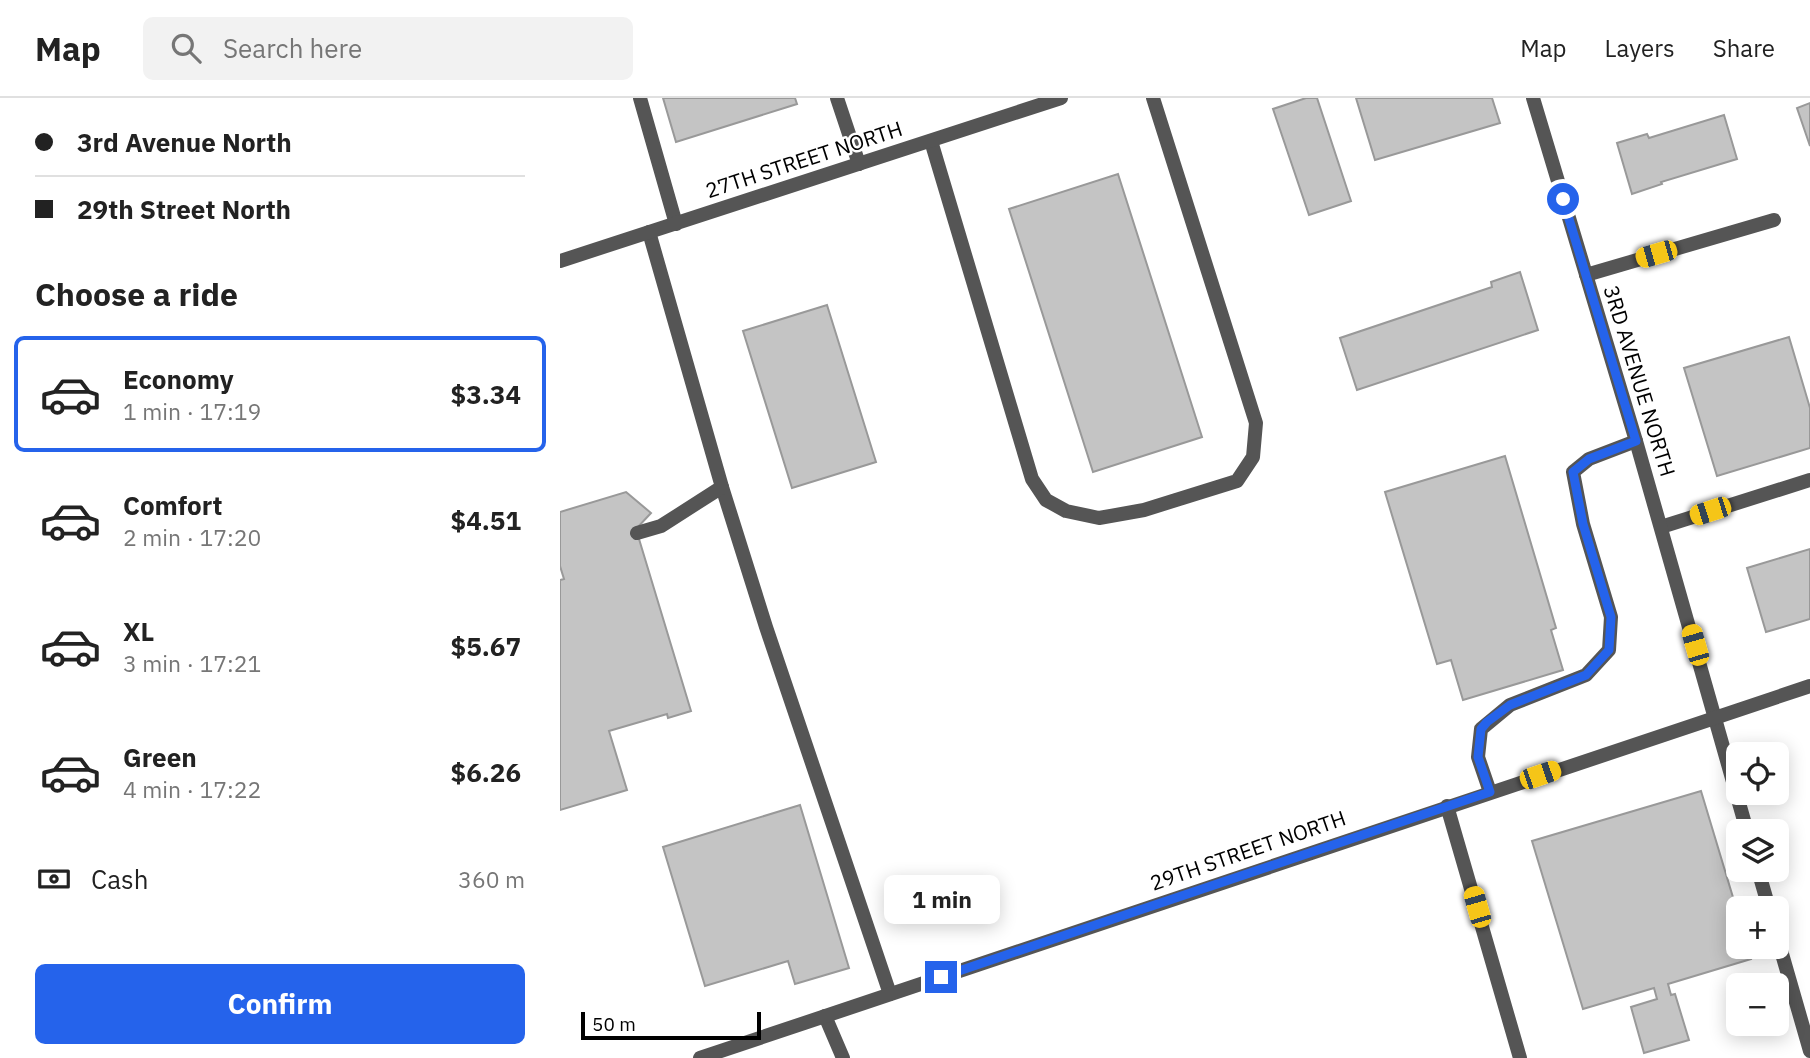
<!DOCTYPE html>
<meta charset="utf-8">
<style>
body{margin:0;font-family:"IBM Plex Sans",sans-serif;background:#f2f2f2;color:#222;height:100vh;display:flex;flex-direction:column;font-size:26px;white-space:nowrap}
*{box-sizing:border-box;margin:0}
p{font-size:23px;color:#767676}
.icon{flex:none;width:38px;height:38px;fill:none;stroke:currentColor;stroke-width:2;stroke-linecap:round;stroke-linejoin:round}
.map{position:relative;flex:1;overflow:hidden}
.drawer{display:flex;flex-direction:column;background:#fff;width:560px}
.drawer>*{flex:none}
.top-card{display:grid;align-content:center;height:154px;padding:0 35px;background:#fff}
.tools{position:absolute;left:1166px;top:644px;display:grid;gap:14px}
.tools a{display:grid;place-items:center;width:63px;height:63px;border-radius:10px;background:#fff;box-shadow:0 4px 18px #0003;font-size:35px}
.scale{position:absolute;left:21px;bottom:18px;width:180px;box-sizing:border-box;padding-left:7px;border:4px solid #000;border-top:0;font-size:19px;line-height:24px;white-space:nowrap;color:#000;-webkit-text-stroke:5px #fff;paint-order:stroke}
.end{position:absolute;width:32px;height:32px;margin:-16px;border:9px solid #2563eb;background:#fff;box-shadow:0 0 0 4px #fff}
.from{border-radius:50%}
.bubble{position:absolute;height:49px;border-radius:10px;background:#fff;box-shadow:0 4px 18px #0003;font-size:23px;font-weight:700;line-height:49px;text-align:center}
.car{position:absolute;width:21px;height:42px;margin:-21px -10px;border-radius:9px;box-shadow:0 0 5px 2px #0007;background:linear-gradient(#f5c518 24%,#345 0 40%,#f5c518 0 76%,#345 0 86%,#f5c518 0)}
.top-card b{display:flex;align-items:center;gap:24px;height:66px;font-size:26px}
.top-card b+b{border-top:2px solid #e0e0e0}
.top-card i{width:18px;height:18px;background:#222}
ul{padding:0;list-style:none}
li{display:flex;align-items:center;gap:21px;height:116px;margin:0 14px 10px;padding:0 21px;border:4px solid transparent;border-radius:10px}
li div{flex:1}
li b{display:block;font-size:26px}
li em{font-style:normal;font-weight:700}
li.selected{border-color:#2563eb}
li>.icon{width:63px;height:63px;stroke-width:1.5}
h2{padding:0 35px;font-size:32px;line-height:84px}
.pay{display:flex;align-items:center;gap:18px;height:77px;padding:0 35px;font-size:26px}
.pay p{margin-inline-start:auto}
.action{display:flex;gap:14px;margin-top:auto;padding:14px 35px}
.action a{flex:1;height:80px;border-radius:10px;background:#2563eb;color:#fff;font-size:28px;font-weight:700;line-height:80px;text-align:center}
header{display:flex;align-items:center;gap:42px;box-sizing:border-box;height:98px;padding:0 35px;background:#fff;border-bottom:2px solid #e0e0e0}
header strong{font-size:33px}
nav{display:flex;gap:38px;margin-inline-start:auto;font-size:24px}
.search{width:490px;height:63px;background:#f2f2f2;display:flex;align-items:center;gap:18px;box-sizing:border-box;padding:0 24px;border-radius:10px;color:#767676;font-size:26px}
main{display:flex;flex:1;min-height:0}
.map>svg:first-child{display:block}
.building{fill:#c4c4c4;stroke:#999;stroke-width:2}
.lines{fill:none;stroke-linecap:round;stroke-linejoin:round}
.lane{stroke:#555;stroke-width:14}
.street{stroke:#555;stroke-width:14}
.route{stroke:#2563eb;stroke-width:9}
.labels{text-anchor:middle;stroke-width:5;stroke-linejoin:round;paint-order:stroke}
.street-label{font-size:21px;fill:#000;stroke:#fff}
</style>
<header>
<strong>Map</strong>
<div class="search"><svg class="icon" aria-label="search" viewBox="0 0 24 24"><circle cx="10" cy="10" r="6"/><path d="M15 15l6 6"/></svg>Search here</div>
<nav><a>Map</a><a>Layers</a><a>Share</a></nav>
</header>
<main>
<section class="drawer">
<div class="top-card">
<b><i class="from"></i>3rd Avenue North</b>
<b><i></i>29th Street North</b>
</div>
<h2>Choose a ride</h2>
<ul>
<li class="selected"><svg class="icon" aria-label="car" viewBox="0 0 24 24"><path d="M5 17H2v-5l4-1 3-4h7l3 4 3 1v5h-3M9 17h6M6 11h13"/><circle cx="7" cy="17" r="2"/><circle cx="17" cy="17" r="2"/></svg><div><b>Economy</b><p>1 min · 17:19</p></div><em>$3.34</em></li>
<li><svg class="icon" aria-label="car" viewBox="0 0 24 24"><path d="M5 17H2v-5l4-1 3-4h7l3 4 3 1v5h-3M9 17h6M6 11h13"/><circle cx="7" cy="17" r="2"/><circle cx="17" cy="17" r="2"/></svg><div><b>Comfort</b><p>2 min · 17:20</p></div><em>$4.51</em></li>
<li><svg class="icon" aria-label="car" viewBox="0 0 24 24"><path d="M5 17H2v-5l4-1 3-4h7l3 4 3 1v5h-3M9 17h6M6 11h13"/><circle cx="7" cy="17" r="2"/><circle cx="17" cy="17" r="2"/></svg><div><b>XL</b><p>3 min · 17:21</p></div><em>$5.67</em></li>
<li><svg class="icon" aria-label="car" viewBox="0 0 24 24"><path d="M5 17H2v-5l4-1 3-4h7l3 4 3 1v5h-3M9 17h6M6 11h13"/><circle cx="7" cy="17" r="2"/><circle cx="17" cy="17" r="2"/></svg><div><b>Green</b><p>4 min · 17:22</p></div><em>$6.26</em></li>
</ul>
<div class="pay"><svg class="icon" aria-label="cash" viewBox="0 0 24 24"><path d="M3 7h18v10H3z"/><circle cx="12" cy="12" r="2"/></svg>Cash<p>360 m</p></div>
<div class="action"><a>Confirm</a></div>
</section>
<div class="map">
<svg width="1250" height="960" viewBox="0 0 1250 960">
<rect width="100%" height="100%" fill="#fff"/>
<g class="building">
<polygon points="103,0 235,0 237,6 116,44"/>
<polygon points="746,0 757,0 791,103 749,117 713,11"/>
<polygon points="796,0 932,0 940,25 815,62"/>
<polygon points="1250,5 1250,48 1237,10"/>
<polygon points="1164,17 1177,61 1101,84 1102,86 1072,96 1057,45 1087,36 1089,40"/>
<polygon points="558,76 642,339 533,374 449,111"/>
<polygon points="960,174 978,232 797,292 780,240 932,189 931,184"/>
<polygon points="267,207 316,364 232,390 183,233"/>
<polygon points="1229,239 1250,310 1250,350 1157,378 1124,270"/>
<polygon points="945,358 996,530 991,532 1003,572 903,602 891,562 877,566 825,394"/>
<polygon points="66,394 91,415 76,431 131,613 108,620 107,616 49,633 67,692 0,712 0,482 4,481 0,468 0,414"/>
<polygon points="1250,451 1250,521 1206,534 1187,470"/>
<polygon points="1141,693 1178,816 1178,849 1188,849 1191,861 1108,886 1111,897 1115,896 1129,942 1084,955 1071,909 1097,901 1094,890 1023,911 972,743"/>
<polygon points="240,707 289,870 235,886 228,863 145,888 103,749"/>
</g>
<g class="lines">
<g class="lane">
<polyline points="80,0 116,126"/>
<polyline points="277,0 299,66"/>
<polyline points="371,43 472,381 486,402 506,413 539,420 584,412 677,383 693,359 696,325 593,0"/>
<polyline points="1026,177 1214,122"/>
<polyline points="162,389 206,529 330,896"/>
<polyline points="1101,429 1250,382"/>
<polyline points="77,435 101,428 162,389 89,134"/>
<polyline points="930,694 918,659 921,631 950,607 1026,577 1049,552 1051,519 1023,426 1013,374 1029,361 1076,343"/>
<polyline points="265,918 283,960"/>
</g>
<g class="street">
<polyline points="973,0 1076,343 1187,733"/>
<polyline points="0,163 501,0"/>
<polyline points="887,708 960,960"/>
<polyline points="1198,772 1209,810"/>
<polyline points="1216,835 1250,953"/>
<polyline points="140,960 1250,588"/>
</g>
</g>
<g class="lines">
<polyline class="route" points="381,879 930,694 918,659 921,631 927,624 950,607 1026,577 1049,552 1051,519 1023,426 1013,374 1029,361 1076,343 1003,101"/>
</g>
<g class="labels">
<g class="street-label">
<text transform="translate(244 62) rotate(-18)" y="7">27TH STREET NORTH</text>
<text transform="translate(1079 283) rotate(73)" y="7">3RD AVENUE NORTH</text>
<text transform="translate(688 753) rotate(-19)" y="7">29TH STREET NORTH</text>
</g>
</g>
</svg>
<div class="tools">
<a><svg class="icon" aria-label="locate" viewBox="0 0 24 24"><circle cx="12" cy="12" r="6"/><path d="M12 2v4M12 18v4M2 12h4M18 12h4"/></svg></a>
<a><svg class="icon" aria-label="layers" viewBox="0 0 24 24"><path d="M12 4l9 5-9 5-9-5zM3 14l9 5 9-5"/></svg></a>
<a>+</a>
<a>−</a>
</div>
<div class="scale">50 m</div>
<i class="end from" style="left:1003px;top:101px"></i>
<i class="end" style="left:381px;top:879px"></i>
<div class="bubble" style="left:324px;top:777px;width:116px">1 min</div>
<i class="car" style="left:1096px;top:156px;rotate:254deg"></i>
<i class="car" style="left:1150px;top:413px;rotate:252deg"></i>
<i class="car" style="left:1135px;top:547px;rotate:344deg"></i>
<i class="car" style="left:980px;top:677px;rotate:71deg"></i>
<i class="car" style="left:917px;top:809px;rotate:344deg"></i>
</div>
</main>
